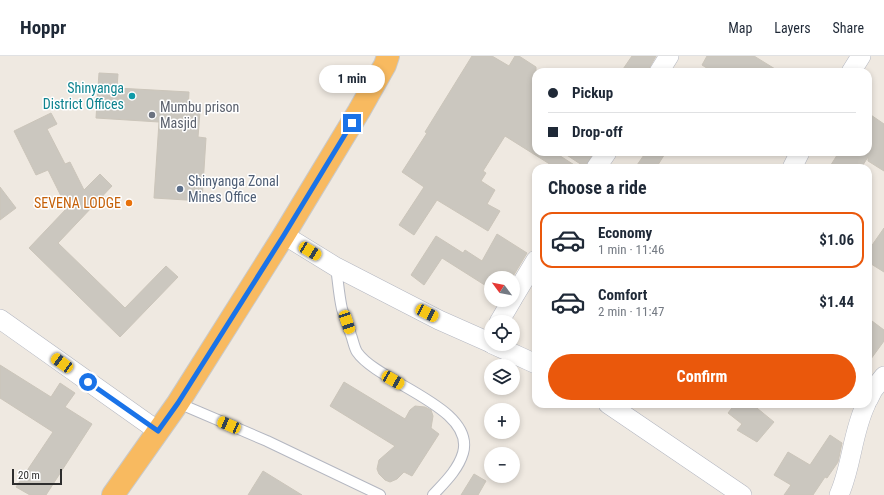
<!DOCTYPE html>
<meta charset="utf-8">
<style>
body{margin:0;font-family:"Roboto Condensed",sans-serif;background:#f2f2f3;color:#1f2937;height:100vh;display:flex;flex-direction:column;font-size:15px;white-space:nowrap}
*{box-sizing:border-box;margin:0}
p{font-size:13px;color:#747a83}
.icon{flex:none;width:22px;height:22px;fill:none;stroke:currentColor;stroke-width:2;stroke-linecap:round;stroke-linejoin:round}
.map{position:relative;flex:1;overflow:hidden}
.sheet{position:absolute;left:532px;top:108px;width:340px;height:244px;display:flex;flex-direction:column;background:#fff;border-radius:12px;box-shadow:0 2px 6px #0003}
.sheet>*{flex:none}
.hud{position:absolute;left:532px;top:12px;width:340px;height:88px;border-radius:12px;box-shadow:0 2px 6px #0003;display:grid;align-content:center;height:88px;padding:0 16px;background:#fff}
.needle{width:26px;rotate:302deg}
.controls{position:absolute;left:484px;top:215px;display:grid;gap:8px}
.controls a{display:grid;place-items:center;width:36px;height:36px;border-radius:50%;background:#fff;box-shadow:0 2px 6px #0003;font-size:20px}
.scale{position:absolute;left:12px;bottom:10px;width:50px;box-sizing:border-box;padding-left:4px;border:2px solid #2e2e2e;border-top:0;font-size:11px;line-height:14px;white-space:nowrap;color:#2e2e2e;-webkit-text-stroke:3px #fff;paint-order:stroke}
.end{position:absolute;width:18px;height:18px;margin:-9px;border:5px solid #1a73e8;background:#fff;box-shadow:0 0 0 2px #fff}
.from{border-radius:50%}
.bubble{position:absolute;height:28px;border-radius:14px;background:#fff;box-shadow:0 2px 6px #0003;font-size:13px;font-weight:700;line-height:28px;text-align:center}
.car{position:absolute;width:12px;height:24px;margin:-12px -6px;border-radius:5px;box-shadow:0 0 3px 1px #0007;background:linear-gradient(#f5c518 24%,#345 0 40%,#f5c518 0 76%,#345 0 86%,#f5c518 0)}
.hud b{display:flex;align-items:center;gap:14px;height:38px;font-size:15px}
.hud b+b{border-top:1px solid #e0e1e3}
.hud i{width:10px;height:10px;background:#1f2937}
ul{padding:0;list-style:none}
li{display:flex;align-items:center;gap:12px;height:56px;margin:0 8px 6px;padding:0 8px;border:2px solid transparent;border-radius:12px}
li div{flex:1}
li b{display:block;font-size:15px}
li em{font-style:normal;font-weight:700}
li.current{border-color:#ea580c}
li>.icon{width:36px;height:36px;stroke-width:1.5}
h2{padding:0 16px;font-size:18px;line-height:48px}
.action{display:flex;gap:8px;margin-top:auto;padding:8px 16px}
.action a{flex:1;height:46px;border-radius:24px;background:#ea580c;color:#fff;font-size:16px;font-weight:700;line-height:46px;text-align:center}
header{display:flex;align-items:center;gap:24px;box-sizing:border-box;height:56px;padding:0 20px;background:#fff;border-bottom:1px solid #e0e1e3}
header strong{font-size:19px}
nav{display:flex;gap:22px;margin-inline-start:auto;font-size:14px}
.map>svg:first-child{display:block}
.building{fill:#cbc7bf;stroke:#cbc5ba}
.lines{fill:none;stroke-linecap:round;stroke-linejoin:round}
.service-casing{stroke:#b4b7c1;stroke-width:12}
.minor-casing{stroke:#b4b7c1;stroke-width:20}
.trunk-casing{stroke:#c9c9c9;stroke-width:24}
.service{stroke:#fff;stroke-width:10}
.minor{stroke:#fff;stroke-width:19}
.trunk{stroke:#f8ba60;stroke-width:22}
.route{stroke:#1a73e8;stroke-width:5}
.culture-dot{fill:#0f9aa8;stroke:#fff;stroke-width:1.5}
.worship-dot{fill:#6b7280;stroke:#fff;stroke-width:1.5}
.service-dot{fill:#5c6f8a;stroke:#fff;stroke-width:1.5}
.food-dot{fill:#e8710a;stroke:#fff;stroke-width:1.5}
.labels{text-anchor:middle;stroke-width:3;stroke-linejoin:round;paint-order:stroke}
.culture-label{font-size:14px;fill:#0d838f;stroke:#fff;text-anchor:end}
.worship-label{font-size:14px;fill:#5b616d;stroke:#fff;text-anchor:start}
.service-label{font-size:14px;fill:#4e5e75;stroke:#fff;text-anchor:start}
.food-label{font-size:14px;fill:#c56008;stroke:#fff;text-anchor:end}
</style>
<header>
<strong>Hoppr</strong>
<nav><a>Map</a><a>Layers</a><a>Share</a></nav>
</header>
<div class="map">
<svg width="884" height="439" viewBox="0 0 884 439">
<rect width="100%" height="100%" fill="#efe9e1"/>
<g class="building">
<polygon points="472,0 492,0 509,10 515,0 519,0 536,11 536,96 554,96 579,112 556,112 505,80 483,115 486,117 481,125 495,134 487,148 500,155 488,175 437,144 414,179 399,169 424,131 402,116 427,77 425,76"/>
<polygon points="632,0 656,0 647,16 621,16"/>
<polygon points="707,0 754,0 780,16 713,16 702,9"/>
<polygon points="99,17 118,18 117,32 189,36 188,55 200,56 198,81 206,82 202,145 154,142 159,66 96,62"/>
<polygon points="51,57 57,68 47,73 65,108 70,106 84,134 100,118 112,130 58,187 125,252 166,210 178,221 120,281 29,192 67,152 48,114 36,119 14,75"/>
<polygon points="868,57 884,68 884,115 868,105 868,101 861,112 829,112 839,96 868,96"/>
<polygon points="562,96 594,96 585,111"/>
<polygon points="646,96 666,96 656,112 635,112"/>
<polygon points="0,131 16,152 0,164"/>
<polygon points="884,172 884,216 868,206 868,195"/>
<polygon points="497,178 527,197 512,222 491,222 491,233 442,202 424,229 411,219 436,180 463,197 465,194 482,205"/>
<polygon points="868,262 884,274 884,285 868,307"/>
<polygon points="0,309 51,341 60,327 75,337 65,351 92,368 46,439 30,439 16,431 53,376 0,342"/>
<polygon points="344,326 405,363 410,354 415,350 425,351 431,354 433,360 431,372 439,378 412,420 404,416 397,423 390,426 385,424 379,418 377,413 379,404 395,390 330,350"/>
<polygon points="735,348 752,348 774,366 757,386 737,374 742,368 728,357"/>
<polygon points="830,379 842,387 838,406 827,422 825,421 813,439 784,439 791,429 774,419 788,396 810,409"/>
<polygon points="263,415 302,439 248,439"/>
<polygon points="474,418 486,425 478,439 461,439"/>
</g>
<g class="lines">
<g class="service-casing">
<g id="service">
<path d="M 336,211 C 338,225 339,240 342,253 C 345,262 348,270 351,279 C 353,284 354,291 357,296 C 378,327 476,351 463,397 C 458,414 444,427 433,439"/>
<polyline points="178,347 267,385 380,439"/>
</g>
</g>
<g class="minor-casing">
<g id="minor">
<polyline points="659,16 669,0"/>
<polyline points="851,16 861,0"/>
<polyline points="596,112 607,96"/>
<polyline points="792,112 800,96"/>
<polyline points="284,179 336,211 439,264 491,287"/>
<polyline points="513,242 536,204"/>
<polyline points="0,263 158,375"/>
<polyline points="499,266 512,244"/>
<polyline points="492,288 536,308"/>
<polyline points="868,344 873,334 884,320"/>
<polyline points="608,348 742,439"/>
<path d="M 839,439 C 852,410 852,377 866,348"/>
</g>
</g>
<g class="trunk-casing">
<polyline id="trunk" points="113,439 178,347 284,179 359,55 385,9 388,0"/>
</g>
<use href="#service" class="service"/>
<use href="#minor" class="minor"/>
<use href="#trunk" class="trunk"/>
</g>
<g class="lines">
<polyline class="route" points="88,326 158,375 178,347 284,179 352,67"/>
</g>
<circle class="culture-dot" cx="132" cy="40" r="4"/>
<circle class="worship-dot" cx="152" cy="59" r="4"/>
<circle class="service-dot" cx="180" cy="133" r="4"/>
<circle class="food-dot" cx="129" cy="147" r="4"/>
<g class="labels">
<g class="culture-label">
<text x="124" y="37">Shinyanga<tspan x="124" dy="16">District Offices</tspan></text>
</g>
<g class="worship-label">
<text x="160" y="56">Mumbu prison<tspan x="160" dy="16">Masjid</tspan></text>
</g>
<g class="service-label">
<text x="188" y="130">Shinyanga Zonal<tspan x="188" dy="16">Mines Office</tspan></text>
</g>
<g class="food-label">
<text x="121" y="152">SEVENA LODGE</text>
</g>
</g>
</svg>
<div class="controls">
<a><svg class="needle" viewBox="-14 -14 28 28"><path d="M0-13l5 13h-10z" fill="#e53935"/><path d="M0 13l5-13h-10z" fill="#747a83"/></svg></a>
<a><svg class="icon" aria-label="locate" viewBox="0 0 24 24"><circle cx="12" cy="12" r="6"/><path d="M12 2v4M12 18v4M2 12h4M18 12h4"/></svg></a>
<a><svg class="icon" aria-label="layers" viewBox="0 0 24 24"><path d="M12 4l9 5-9 5-9-5zM3 14l9 5 9-5"/></svg></a>
<a>+</a>
<a>−</a>
</div>
<div class="scale">20 m</div>
<i class="end from" style="left:88px;top:326px"></i>
<i class="end" style="left:352px;top:67px"></i>
<div class="bubble" style="left:319px;top:9px;width:66px">1 min</div>
<i class="car" style="left:310px;top:195px;rotate:121deg"></i>
<i class="car" style="left:427px;top:257px;rotate:117deg"></i>
<i class="car" style="left:347px;top:266px;rotate:161deg"></i>
<i class="car" style="left:62px;top:307px;rotate:306deg"></i>
<i class="car" style="left:393px;top:324px;rotate:120deg"></i>
<i class="car" style="left:229px;top:369px;rotate:293deg"></i>
<div class="hud">
<b><i class="from"></i>Pickup</b>
<b><i></i>Drop-off</b>
</div>
<section class="sheet">
<h2>Choose a ride</h2>
<ul>
<li class="current"><svg class="icon" aria-label="car" viewBox="0 0 24 24"><path d="M5 17H2v-5l4-1 3-4h7l3 4 3 1v5h-3M9 17h6M6 11h13"/><circle cx="7" cy="17" r="2"/><circle cx="17" cy="17" r="2"/></svg><div><b>Economy</b><p>1 min · 11:46</p></div><em>$1.06</em></li>
<li><svg class="icon" aria-label="car" viewBox="0 0 24 24"><path d="M5 17H2v-5l4-1 3-4h7l3 4 3 1v5h-3M9 17h6M6 11h13"/><circle cx="7" cy="17" r="2"/><circle cx="17" cy="17" r="2"/></svg><div><b>Comfort</b><p>2 min · 11:47</p></div><em>$1.44</em></li>
</ul>
<div class="action"><a>Confirm</a></div>
</section>
</div>
